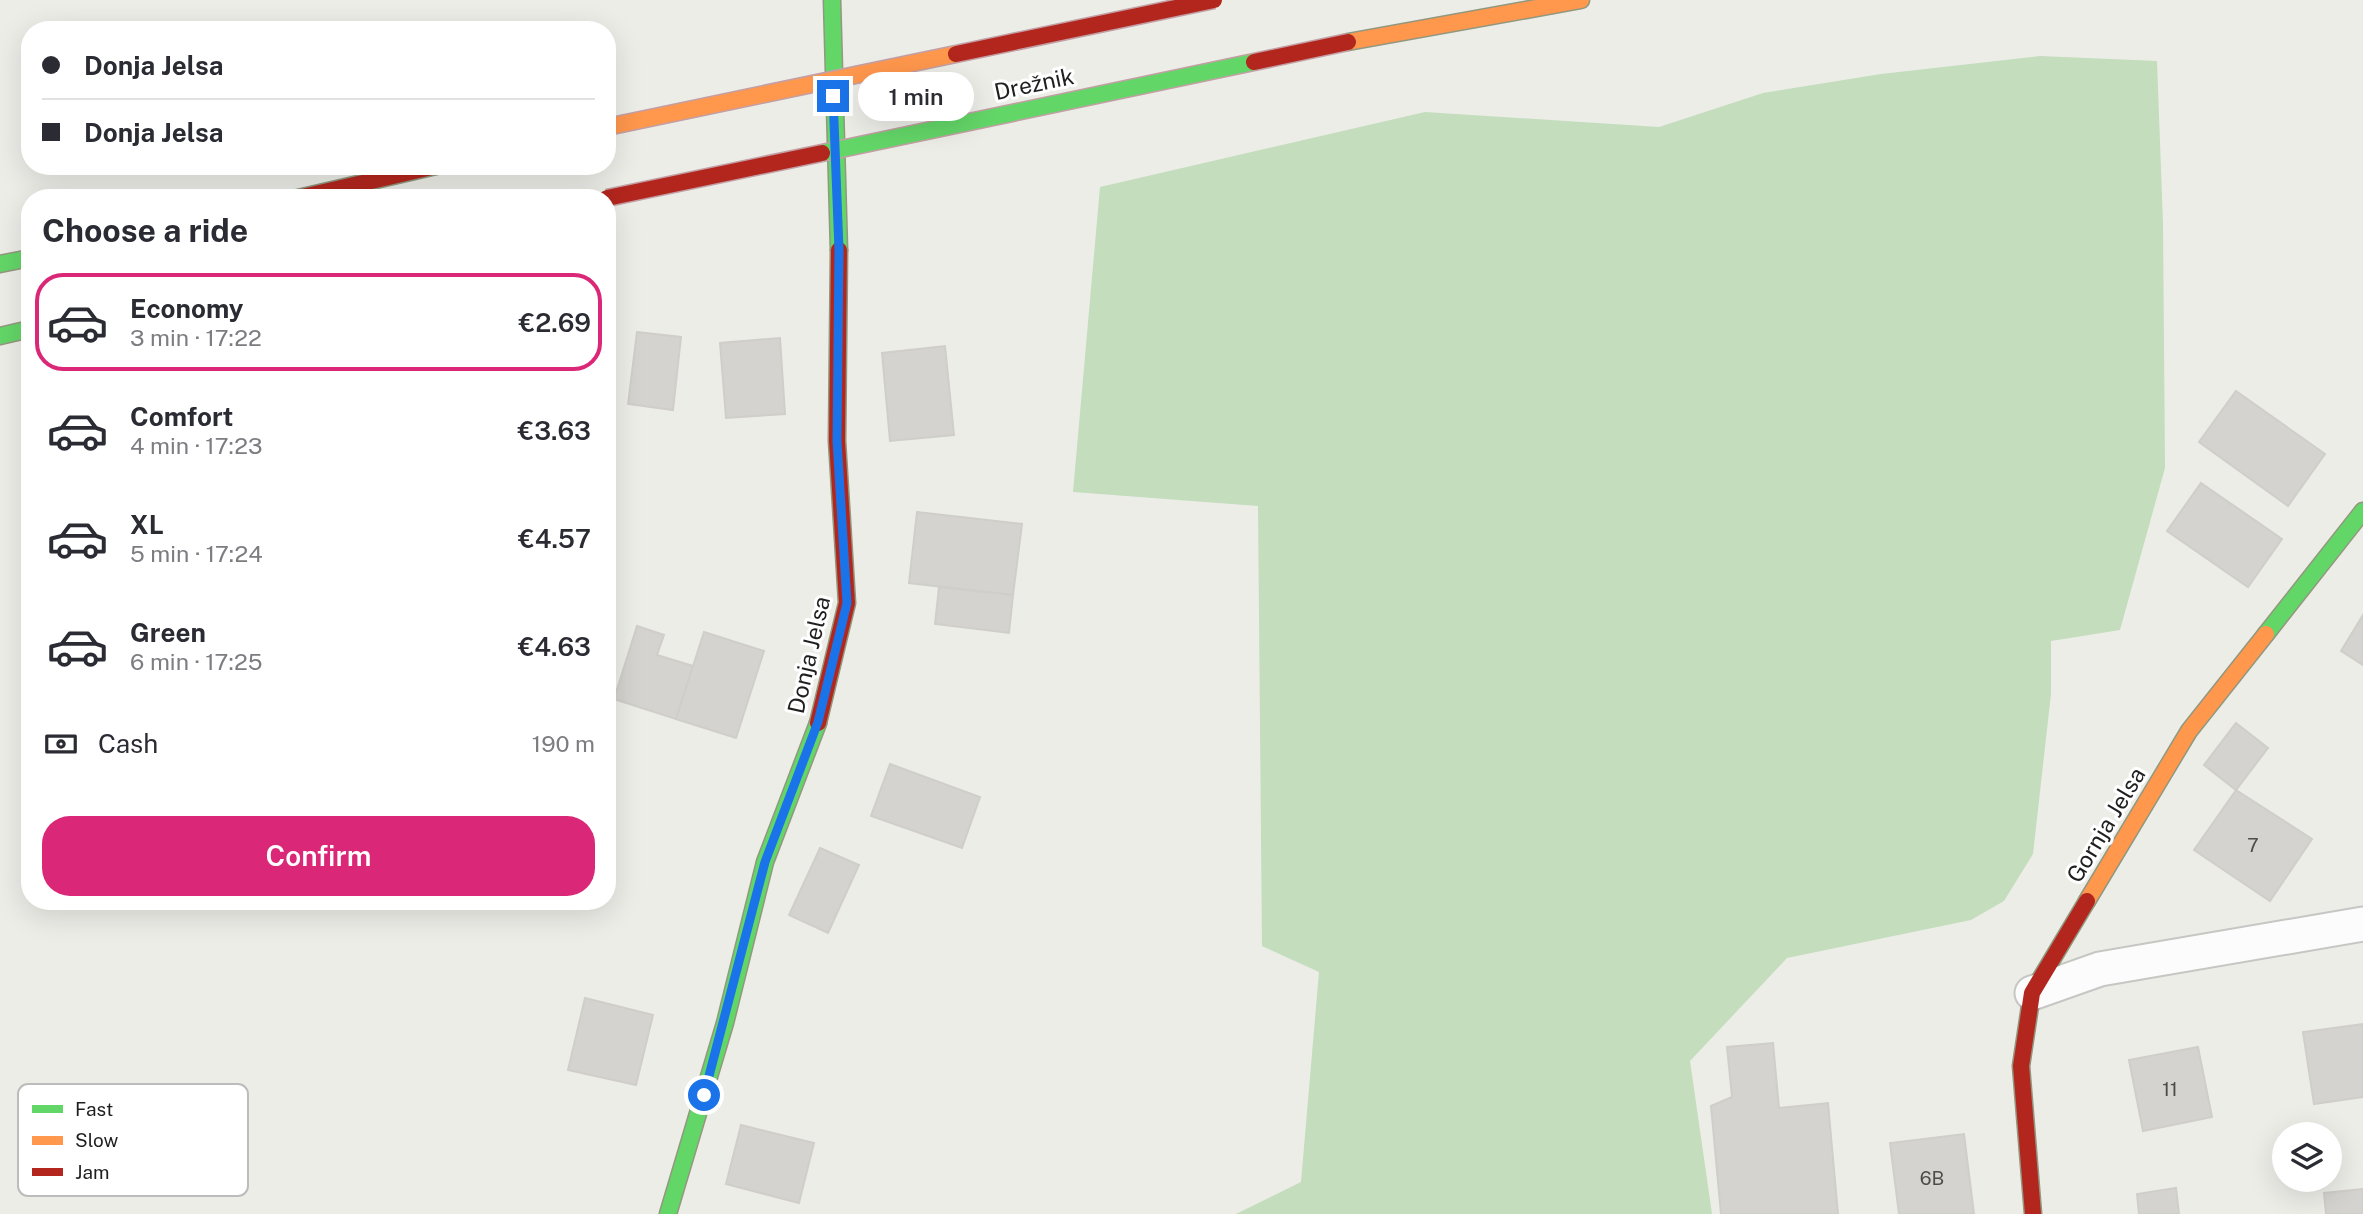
<!DOCTYPE html>
<meta charset="utf-8">
<style>
body{margin:0;font-family:"Public Sans",sans-serif;background:#f2f2f3;color:#2b2b33;height:100vh;display:flex;flex-direction:column;font-size:26px;white-space:nowrap}
*{box-sizing:border-box;margin:0}
p{font-size:23px;color:#7c7c81}
.icon{flex:none;width:38px;height:38px;fill:none;stroke:currentColor;stroke-width:2;stroke-linecap:round;stroke-linejoin:round}
.map{position:relative;flex:1;overflow:hidden}
.panel{position:absolute;left:21px;top:189px;width:595px;height:721px;display:flex;flex-direction:column;background:#fff;border-radius:28px;box-shadow:0 7px 28px #0002}
.panel>*{flex:none}
.guide{position:absolute;left:21px;top:21px;width:595px;height:154px;border-radius:28px;box-shadow:0 7px 28px #0002;display:grid;align-content:center;height:154px;padding:0 21px;background:#fff}
.fabs{position:absolute;left:2272px;top:1122px;display:grid;gap:14px}
.fabs a{display:grid;place-items:center;width:70px;height:70px;border-radius:50%;background:#fff;box-shadow:0 7px 28px #0002;font-size:35px}
.end{position:absolute;width:32px;height:32px;margin:-16px;border:9px solid #1a73e8;background:#fff;box-shadow:0 0 0 4px #fff}
.from{border-radius:50%}
.bubble{position:absolute;height:49px;border-radius:24px;background:#fff;box-shadow:0 7px 28px #0002;font-size:23px;font-weight:600;line-height:49px;text-align:center}
.guide b{display:flex;align-items:center;gap:24px;height:66px;font-size:26px}
.guide b+b{border-top:2px solid #e1e1e2}
.guide i{width:18px;height:18px;background:#2b2b33}
ul{padding:0;list-style:none}
li{display:flex;align-items:center;gap:21px;height:98px;margin:0 14px 10px;padding:0 7px;border:4px solid transparent;border-radius:28px}
li div{flex:1}
li b{display:block;font-size:26px}
li em{font-style:normal;font-weight:600}
li.active{border-color:#db2777}
li>.icon{width:63px;height:63px;stroke-width:1.5}
h2{padding:0 21px;font-size:32px;line-height:84px}
.pay{display:flex;align-items:center;gap:18px;height:77px;padding:0 21px;font-size:26px}
.pay p{margin-inline-start:auto}
.button{display:flex;gap:14px;margin-top:auto;padding:14px 21px}
.button a{flex:1;height:80px;border-radius:28px;background:#db2777;color:#fff;font-size:28px;font-weight:600;line-height:80px;text-align:center}
.map>svg:first-child{display:block}
.forest{fill:#c3ddbd}
.building{fill:#d4d3cf;stroke:#d0cec9;stroke-width:2}
.lines{fill:none;stroke-linecap:round;stroke-linejoin:round}
.street-casing{stroke:#c6c6c4;stroke-width:37}
.fast-casing{stroke:#92987f;stroke-width:19}
.slow-casing{stroke:#92987f;stroke-width:19}
.jam-casing{stroke:#92987f;stroke-width:19}
.street{stroke:#fcfcfc;stroke-width:33}
.fast{stroke:#63d668;stroke-width:16}
.slow{stroke:#ff974d;stroke-width:16}
.jam{stroke:#b3261e;stroke-width:16}
.fast-bridge-casing{stroke:#c39fa4;stroke-width:19;stroke-linecap:butt}
.slow-bridge-casing{stroke:#c39fa4;stroke-width:19;stroke-linecap:butt}
.jam-bridge-casing{stroke:#c39fa4;stroke-width:19;stroke-linecap:butt}
.fast-bridge{stroke:#63d668;stroke-width:16}
.slow-bridge{stroke:#ff974d;stroke-width:16}
.jam-bridge{stroke:#b3261e;stroke-width:16}
.route{stroke:#1a73e8;stroke-width:9}
.labels{text-anchor:middle;stroke-width:6;stroke-linejoin:round;paint-order:stroke}
.number-label{font-size:19px;fill:#4c4c4b}
.street-label{font-size:23px;fill:#1f1f1f;stroke:#fff}
.key{fill:#fff;stroke:#bcbcbc;stroke-width:2}
.key-label{font-size:19px;fill:#1f1f1f}
</style>
<div class="map">
<svg width="2363" height="1214" viewBox="0 0 2363 1214">
<rect width="100%" height="100%" fill="#edede8"/>
<polygon class="forest" points="2040,56 2157,61 2163,223 2165,468 2120,630 2051,641 2051,694 2033,854 2004,901 1971,920 1787,958 1690,1061 1712,1214 1236,1214 1301,1182 1319,972 1262,946 1258,506 1073,492 1100,187 1425,112 1659,127 1763,93 1881,74"/>
<g class="building">
<polygon points="637,332 681,337 673,410 628,404"/>
<polygon points="780,338 785,414 726,418 720,343"/>
<polygon points="945,346 954,435 890,441 882,353"/>
<polygon points="2236,391 2325,454 2288,506 2199,442"/>
<polygon points="2201,483 2282,539 2248,587 2167,531"/>
<polygon points="917,512 1022,524 1013,595 909,583"/>
<polygon points="939,587 1013,595 1009,633 935,624"/>
<polygon points="2363,615 2363,665 2341,651"/>
<polygon points="637,626 664,635 657,655 693,666 676,719 614,699"/>
<polygon points="704,632 764,651 736,738 676,719"/>
<polygon points="2236,723 2268,748 2236,790 2204,765"/>
<polygon points="890,764 980,797 962,848 871,816"/>
<polygon points="2236,790 2312,839 2270,901 2194,850"/>
<polygon points="820,848 859,865 828,933 789,915"/>
<polygon points="585,998 653,1015 636,1085 568,1070"/>
<polygon points="2363,1024 2363,1097 2314,1104 2303,1032"/>
<polygon points="1773,1043 1779,1108 1828,1103 1838,1214 1721,1214 1711,1106 1732,1097 1727,1047"/>
<polygon points="2198,1047 2212,1117 2143,1131 2129,1060"/>
<polygon points="741,1125 814,1143 799,1203 726,1184"/>
<polygon points="1964,1134 1974,1214 1899,1214 1890,1143"/>
<polygon points="2176,1188 2179,1214 2139,1214 2137,1194"/>
<polygon points="2363,1189 2363,1214 2326,1214 2324,1193"/>
</g>
<g class="lines">
<g class="street-casing">
<polyline id="street" points="2032,993 2100,969 2363,924"/>
</g>
<g class="fast-casing">
<g id="fast">
<polyline points="832,0 839,250"/>
<polyline points="0,264 30,258"/>
<polyline points="0,336 30,329"/>
<polyline points="2266,634 2363,511"/>
<polyline points="668,1214 725,1023 765,862 818,723"/>
</g>
</g>
<g class="slow-casing">
<g id="slow">
<polyline points="1348,42 1581,0"/>
<polyline points="2087,901 2189,731 2266,634"/>
</g>
</g>
<g class="jam-casing">
<g id="jam">
<polyline points="298,198 436,166"/>
<polyline points="818,723 847,603 837,441 839,250"/>
<polyline points="2033,1214 2021,1066 2032,993 2087,901"/>
</g>
</g>
<use href="#street" class="street"/>
<use href="#fast" class="fast"/>
<use href="#slow" class="slow"/>
<use href="#jam" class="jam"/>
<g class="fast-bridge-casing">
<polyline id="fast-bridge" points="822,153 1254,62"/>
</g>
<g class="slow-bridge-casing">
<polyline id="slow-bridge" points="607,127 956,54"/>
</g>
<g class="jam-bridge-casing">
<g id="jam-bridge">
<polyline points="956,54 1214,0"/>
<polyline points="1254,62 1348,42"/>
<polyline points="607,198 822,153"/>
</g>
</g>
<use href="#fast-bridge" class="fast-bridge"/>
<use href="#slow-bridge" class="slow-bridge"/>
<use href="#jam-bridge" class="jam-bridge"/>
</g>
<g class="lines">
<polyline class="route" points="704,1095 765,862 818,722 847,603 837,441 839,250 833,96"/>
</g>
<g class="labels">
<g class="number-label">
<text x="2253" y="852">7</text>
<text x="2170" y="1096">11</text>
<text x="1932" y="1185">6B</text>
</g>
<g class="street-label">
<text transform="translate(1034 84) rotate(-12)" y="8">Drežnik</text>
<text transform="translate(809 655) rotate(-77)" y="8">Donja Jelsa</text>
<text transform="translate(2106 825) rotate(-59)" y="8">Gornja Jelsa</text>
</g>
</g>
<rect x="18" y="1084" width="230" height="112" rx="10" class="key"/>
<rect x="32" y="1105" width="31" height="8" fill="#63d668"/>
<rect x="32" y="1136" width="31" height="9" fill="#ff974d"/>
<rect x="32" y="1168" width="31" height="8" fill="#b3261e"/>
<g class="key-label">
<text x="75" y="1116">Fast</text>
<text x="75" y="1147">Slow</text>
<text x="75" y="1179">Jam</text>
</g>
</svg>
<div class="fabs">
<a><svg class="icon" aria-label="layers" viewBox="0 0 24 24"><path d="M12 4l9 5-9 5-9-5zM3 14l9 5 9-5"/></svg></a>
</div>
<i class="end from" style="left:704px;top:1095px"></i>
<i class="end" style="left:833px;top:96px"></i>
<div class="bubble" style="left:858px;top:72px;width:116px">1 min</div>
<div class="guide">
<b><i class="from"></i>Donja Jelsa</b>
<b><i></i>Donja Jelsa</b>
</div>
<section class="panel">
<h2>Choose a ride</h2>
<ul>
<li class="active"><svg class="icon" aria-label="car" viewBox="0 0 24 24"><path d="M5 17H2v-5l4-1 3-4h7l3 4 3 1v5h-3M9 17h6M6 11h13"/><circle cx="7" cy="17" r="2"/><circle cx="17" cy="17" r="2"/></svg><div><b>Economy</b><p>3 min · 17:22</p></div><em>€2.69</em></li>
<li><svg class="icon" aria-label="car" viewBox="0 0 24 24"><path d="M5 17H2v-5l4-1 3-4h7l3 4 3 1v5h-3M9 17h6M6 11h13"/><circle cx="7" cy="17" r="2"/><circle cx="17" cy="17" r="2"/></svg><div><b>Comfort</b><p>4 min · 17:23</p></div><em>€3.63</em></li>
<li><svg class="icon" aria-label="car" viewBox="0 0 24 24"><path d="M5 17H2v-5l4-1 3-4h7l3 4 3 1v5h-3M9 17h6M6 11h13"/><circle cx="7" cy="17" r="2"/><circle cx="17" cy="17" r="2"/></svg><div><b>XL</b><p>5 min · 17:24</p></div><em>€4.57</em></li>
<li><svg class="icon" aria-label="car" viewBox="0 0 24 24"><path d="M5 17H2v-5l4-1 3-4h7l3 4 3 1v5h-3M9 17h6M6 11h13"/><circle cx="7" cy="17" r="2"/><circle cx="17" cy="17" r="2"/></svg><div><b>Green</b><p>6 min · 17:25</p></div><em>€4.63</em></li>
</ul>
<div class="pay"><svg class="icon" aria-label="cash" viewBox="0 0 24 24"><path d="M3 7h18v10H3z"/><circle cx="12" cy="12" r="2"/></svg>Cash<p>190 m</p></div>
<div class="button"><a>Confirm</a></div>
</section>
</div>
